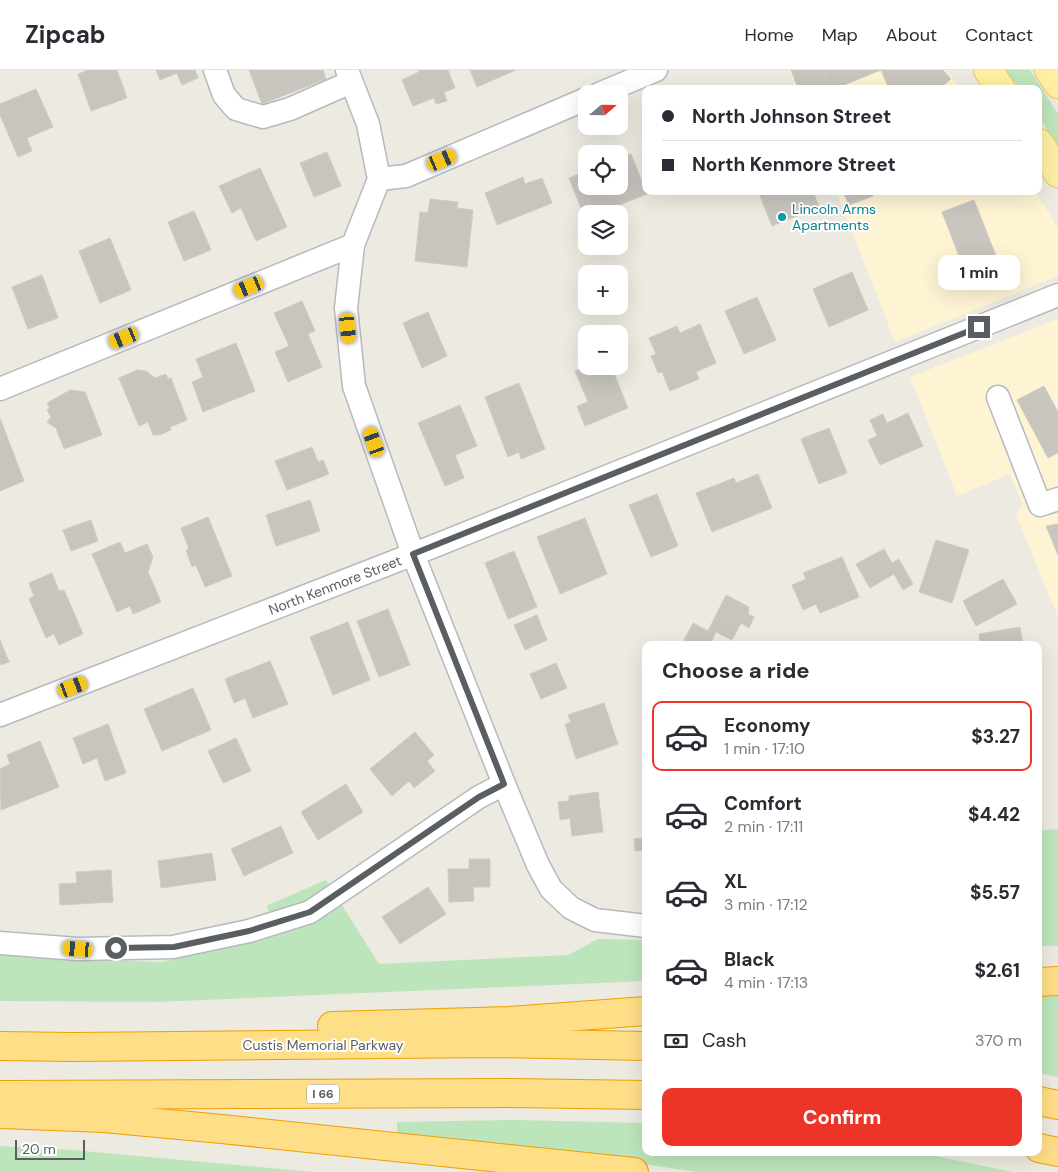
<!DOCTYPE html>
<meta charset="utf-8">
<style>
body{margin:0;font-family:"DM Sans",sans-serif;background:#f7f7f7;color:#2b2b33;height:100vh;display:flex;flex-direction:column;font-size:19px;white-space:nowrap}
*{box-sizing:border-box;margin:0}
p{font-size:16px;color:#7c7c81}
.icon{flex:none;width:28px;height:28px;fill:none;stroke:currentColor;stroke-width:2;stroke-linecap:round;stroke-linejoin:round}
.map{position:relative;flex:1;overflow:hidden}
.panel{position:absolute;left:642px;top:571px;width:400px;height:515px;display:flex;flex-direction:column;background:#fff;border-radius:10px;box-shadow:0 5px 20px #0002}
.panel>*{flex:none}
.top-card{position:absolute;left:642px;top:15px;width:400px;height:110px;border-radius:10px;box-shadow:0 5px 20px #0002;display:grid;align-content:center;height:110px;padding:0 20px;background:#fff}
.needle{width:32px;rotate:70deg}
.tools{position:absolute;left:578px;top:15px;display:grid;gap:10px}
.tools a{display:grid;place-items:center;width:50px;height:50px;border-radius:10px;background:#fff;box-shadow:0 5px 20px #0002;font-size:25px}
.scale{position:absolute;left:15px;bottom:12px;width:70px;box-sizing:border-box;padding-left:5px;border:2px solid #595e62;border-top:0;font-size:14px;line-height:18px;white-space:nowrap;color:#595e62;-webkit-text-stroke:4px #fff;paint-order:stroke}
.end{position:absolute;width:22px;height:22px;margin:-11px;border:6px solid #595e62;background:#fff;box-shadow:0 0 0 2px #fff}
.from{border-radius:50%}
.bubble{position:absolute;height:35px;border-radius:10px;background:#fff;box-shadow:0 5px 20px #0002;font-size:16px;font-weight:700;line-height:35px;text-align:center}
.car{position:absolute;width:15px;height:30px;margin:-15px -8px;border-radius:6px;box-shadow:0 0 4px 1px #0007;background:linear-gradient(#f5c518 24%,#345 0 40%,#f5c518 0 76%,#345 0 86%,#f5c518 0)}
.top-card b{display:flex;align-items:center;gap:18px;height:48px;font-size:19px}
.top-card b+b{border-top:1px solid #e1e1e2}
.top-card i{width:12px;height:12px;background:#2b2b33}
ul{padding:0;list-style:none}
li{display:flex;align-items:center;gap:15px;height:70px;margin:0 10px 8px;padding:0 10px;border:2px solid transparent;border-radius:10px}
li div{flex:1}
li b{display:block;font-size:19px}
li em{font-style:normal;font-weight:700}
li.active{border-color:#ec3428}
li>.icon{width:45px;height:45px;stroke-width:1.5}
h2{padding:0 20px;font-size:22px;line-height:60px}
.pay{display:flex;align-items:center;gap:12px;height:55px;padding:0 20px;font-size:19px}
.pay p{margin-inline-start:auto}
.action{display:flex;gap:10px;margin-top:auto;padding:10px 20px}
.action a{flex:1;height:58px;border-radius:10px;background:#ec3428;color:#fff;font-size:20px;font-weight:700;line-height:58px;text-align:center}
header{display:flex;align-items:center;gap:30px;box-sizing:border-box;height:70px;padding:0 25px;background:#fff;border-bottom:1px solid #e1e1e2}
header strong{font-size:24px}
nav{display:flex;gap:28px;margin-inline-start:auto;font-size:18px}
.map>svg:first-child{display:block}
.commercial{fill:#fef4d4}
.green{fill:#bde5bc}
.building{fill:#c8c5be;stroke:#d2cbbf}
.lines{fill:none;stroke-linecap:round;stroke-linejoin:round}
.minor-casing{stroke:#b6b9be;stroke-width:25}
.major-casing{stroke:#f3c453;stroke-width:30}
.highway-casing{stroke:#ee9f00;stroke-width:30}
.minor{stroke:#fff;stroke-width:22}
.major{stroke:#ffefa4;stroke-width:28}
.highway{stroke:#fede86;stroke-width:28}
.route{stroke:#595e62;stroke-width:6}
.culture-dot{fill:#0f9aa8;stroke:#fff;stroke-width:2}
.labels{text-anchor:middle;stroke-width:4;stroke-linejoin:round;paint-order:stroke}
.shield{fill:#fff;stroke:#8b8e91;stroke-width:1}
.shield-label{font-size:12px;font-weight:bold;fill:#595e62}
.culture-label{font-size:14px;fill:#0d838f;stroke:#fff;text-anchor:start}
.street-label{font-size:14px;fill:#595e62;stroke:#fff}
</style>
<header>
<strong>Zipcab</strong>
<nav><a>Home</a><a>Map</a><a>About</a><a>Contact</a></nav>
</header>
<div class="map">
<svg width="1058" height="1102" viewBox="0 0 1058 1102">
<rect width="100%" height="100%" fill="#edeae1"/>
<g class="commercial">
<polygon points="789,0 946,0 960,19 796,19"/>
<polygon points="836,121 1035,121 1058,158 1058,206 895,272"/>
<polygon points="1058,249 1058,547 1016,445 1023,435 1010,404 957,426 910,307"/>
</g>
<g class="green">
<polygon points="1005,0 1030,0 1058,44 1058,76 1039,47 1039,19 1020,19"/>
<polygon points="1058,759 1058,876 1039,876 1039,761"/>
<polygon points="326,810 379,894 568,885 598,869 646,870 646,911 158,932 0,931 0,883 71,889 162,892 282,864 266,836"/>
<polygon points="1058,926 1058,1007 1039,1003 1039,927"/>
<polygon points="515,1050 646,1053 646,1082 920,1083 1013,1102 697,1102 528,1077 397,1064 397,1052"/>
<polygon points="0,1076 72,1080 313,1102 0,1102"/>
</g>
<g class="building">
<polygon points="88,0 117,0 127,28 91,41 78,4"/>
<polygon points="156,0 195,0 198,8 182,15 177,3 160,10"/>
<polygon points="249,0 323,0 326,9 262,34"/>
<polygon points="418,0 448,0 455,18 444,22 447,31 436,34 434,28 413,36 402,10 419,2"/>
<polygon points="470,0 516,0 477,17"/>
<polygon points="791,0 824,0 832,19 798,19"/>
<polygon points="824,0 881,0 834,19 832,19"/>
<polygon points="881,0 943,0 951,9 939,19 889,19"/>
<polygon points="36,19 53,57 27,68 32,81 18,87 0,45 0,34"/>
<polygon points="327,82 341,116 314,127 300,93"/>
<polygon points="631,84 647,124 596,144 586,144 585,148 569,108 586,101 586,116 619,116 619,88"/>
<polygon points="260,98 287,157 256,171 241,138 232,143 219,116"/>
<polygon points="523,107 525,114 542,108 552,133 497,155 485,123"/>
<polygon points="758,121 813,121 819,137 772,156"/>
<polygon points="843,121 872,121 873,126 849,135"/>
<polygon points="430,129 458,132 457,138 473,140 467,197 415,191 420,142 428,143"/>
<polygon points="974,130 1002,201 970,214 942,142"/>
<polygon points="194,141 211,180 184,191 168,152"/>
<polygon points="110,168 131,220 100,233 79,181"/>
<polygon points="852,202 868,240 829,257 813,219"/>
<polygon points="42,205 58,248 28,259 12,217"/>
<polygon points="757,227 776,270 744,284 725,241"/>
<polygon points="302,231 315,261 308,264 322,297 288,312 275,282 289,276 274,243"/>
<polygon points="428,242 447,286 422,298 403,253"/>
<polygon points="700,254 716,293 696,302 699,309 670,321 662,302 658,303 651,286 656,284 649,268 677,256 680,263"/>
<polygon points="236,273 255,321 203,342 192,312 203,307 196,289"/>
<polygon points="588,296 611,296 628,338 585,356 577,336 588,332 575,301"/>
<polygon points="137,300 146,301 155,308 166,304 168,309 171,308 187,350 170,357 171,360 159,365 153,365 148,352 139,356 119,308"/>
<polygon points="519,313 545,379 521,389 519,382 508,387 485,327"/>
<polygon points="1044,316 1058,342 1058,383 1048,388 1017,330"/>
<polygon points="70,320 85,322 102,365 64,379 56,358 47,352 51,347 47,340 50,338 47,333"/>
<polygon points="460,335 477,376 455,385 464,408 445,416 418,353"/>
<polygon points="908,343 923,376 880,395 868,370 877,366 870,350 883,344 887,353"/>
<polygon points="0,348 24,411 0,421"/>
<polygon points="829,358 847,403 819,414 801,369"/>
<polygon points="312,377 318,392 323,390 329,404 287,420 275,391"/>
<polygon points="758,404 772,438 712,462 696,423 734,408 736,413"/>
<polygon points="657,424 678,476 651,487 629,435"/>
<polygon points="310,430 320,461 276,476 266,445"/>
<polygon points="208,447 232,506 205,517 196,495 192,497 186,480 189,479 181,458"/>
<polygon points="585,448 607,504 560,524 537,467"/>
<polygon points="91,450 98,471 71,481 63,460"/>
<polygon points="1058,454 1058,485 1046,456"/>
<polygon points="936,470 969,480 952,533 919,522"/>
<polygon points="120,472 125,483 147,474 153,487 148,502 161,532 133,544 130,536 117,542 92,484"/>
<polygon points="884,479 892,493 899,489 913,514 903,520 894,504 870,518 856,494"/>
<polygon points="514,481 537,537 508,549 485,493"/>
<polygon points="842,487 859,527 820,543 816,534 803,540 792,515 806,509 803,503"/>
<polygon points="52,503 59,521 64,520 83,564 59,575 54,564 46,568 29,529 34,526 29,513"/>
<polygon points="1003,509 1017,534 976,556 963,531"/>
<polygon points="726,525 749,537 748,544 754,547 749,558 741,553 732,570 716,562 710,575 697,571 693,575 684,570 693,553 708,561"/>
<polygon points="388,539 410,595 379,607 357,551"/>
<polygon points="537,545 547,570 525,580 514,555"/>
<polygon points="348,552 370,610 333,625 310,567"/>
<polygon points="1020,557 1023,575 980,575 979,564"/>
<polygon points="0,570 9,592 0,595"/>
<polygon points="270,591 288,634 253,648 245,628 234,633 225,609"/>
<polygon points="556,593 567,618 541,629 530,604"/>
<polygon points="193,618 211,660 162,681 144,639"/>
<polygon points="604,633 618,674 576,689 565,654 571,652 568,645"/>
<polygon points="108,654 126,703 105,711 97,688 83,694 73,668"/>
<polygon points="415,662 434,685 427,691 435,701 414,718 409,711 392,726 370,699"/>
<polygon points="236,668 251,701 223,713 208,681"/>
<polygon points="40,671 59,717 1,740 0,699 10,694 7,685"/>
<polygon points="346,714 363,742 318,770 301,742"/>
<polygon points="598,722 603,762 572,766 570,748 560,750 558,732 569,731 569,726"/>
<polygon points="281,756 293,783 244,806 231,779"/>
<polygon points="646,768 646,780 635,781 634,769"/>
<polygon points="212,783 216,810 161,818 158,791"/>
<polygon points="469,789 490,789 490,817 473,817 474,831 449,832 448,799 469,799"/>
<polygon points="111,800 113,832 60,835 59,814 77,813 76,802"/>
<polygon points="428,817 446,844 400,874 382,847"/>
</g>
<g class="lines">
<g class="minor-casing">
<g id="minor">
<polyline points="215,0 224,25 236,39 263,47 290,39 351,12"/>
<polyline points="347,0 368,54 379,109 353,175 346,238 354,316 413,484 504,714 538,795 551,819 571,838 595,850 646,856"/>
<polyline points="599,24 656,0"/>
<polyline points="379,109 406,106 586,29"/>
<polyline points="0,319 353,175"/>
<polyline points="998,327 1040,435 1058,429"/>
<polyline points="0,645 437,475 1058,225"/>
<polyline points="0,873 78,879 173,877 249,861 310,842 479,727 504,714"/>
</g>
</g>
<g class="major-casing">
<g id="major">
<polyline points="988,0 1001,19"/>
<polyline points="1049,0 1058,14"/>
<polyline points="1039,73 1058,103"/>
</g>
</g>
<g class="highway-casing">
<g id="highway">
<polyline points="1039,912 1058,911"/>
<polyline points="332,956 510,951 646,941"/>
<polyline points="0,976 72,977 497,973 646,976"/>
<polyline points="0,1025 511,1023 646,1025"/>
<polyline points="1039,1031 1058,1035"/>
<polyline points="0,1044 104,1048 222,1059 634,1102"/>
<polyline points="1039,1078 1058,1082"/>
</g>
</g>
<use href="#minor" class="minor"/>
<use href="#major" class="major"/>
<use href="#highway" class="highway"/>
</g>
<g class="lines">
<polyline class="route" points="116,878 174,877 249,861 310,842 479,727 504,714 413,484 979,257"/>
</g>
<circle class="culture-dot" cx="782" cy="147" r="5"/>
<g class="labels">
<rect class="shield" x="307" y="1014.5" width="32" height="19" rx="4"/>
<g class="shield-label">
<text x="323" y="1028">I 66</text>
</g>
<g class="culture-label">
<text x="792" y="144">Lincoln Arms<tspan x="792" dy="16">Apartments</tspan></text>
</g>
<g class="street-label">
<text transform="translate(335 515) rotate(-21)" y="5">North Kenmore Street</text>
<text x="323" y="980">Custis Memorial Parkway</text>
</g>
</g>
</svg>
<div class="tools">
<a><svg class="needle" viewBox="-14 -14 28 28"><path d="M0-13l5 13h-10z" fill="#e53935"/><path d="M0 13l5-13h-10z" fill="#7c7c81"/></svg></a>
<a><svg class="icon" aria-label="locate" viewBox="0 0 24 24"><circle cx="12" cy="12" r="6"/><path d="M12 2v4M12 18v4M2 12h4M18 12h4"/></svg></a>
<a><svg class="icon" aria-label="layers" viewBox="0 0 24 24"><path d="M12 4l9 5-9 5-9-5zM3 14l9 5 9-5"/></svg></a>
<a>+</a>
<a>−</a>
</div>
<div class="scale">20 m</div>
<i class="end from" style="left:116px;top:878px"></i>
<i class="end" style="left:979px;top:257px"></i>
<div class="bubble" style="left:938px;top:185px;width:82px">1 min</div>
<i class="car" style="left:442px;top:90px;rotate:67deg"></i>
<i class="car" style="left:249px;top:217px;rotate:248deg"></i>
<i class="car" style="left:348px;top:258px;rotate:174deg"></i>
<i class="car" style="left:124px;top:268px;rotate:248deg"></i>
<i class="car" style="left:374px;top:372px;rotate:340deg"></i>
<i class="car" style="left:73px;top:617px;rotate:69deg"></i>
<i class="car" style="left:78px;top:879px;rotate:274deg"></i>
<div class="top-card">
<b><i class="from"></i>North Johnson Street</b>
<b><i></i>North Kenmore Street</b>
</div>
<section class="panel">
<h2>Choose a ride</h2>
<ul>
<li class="active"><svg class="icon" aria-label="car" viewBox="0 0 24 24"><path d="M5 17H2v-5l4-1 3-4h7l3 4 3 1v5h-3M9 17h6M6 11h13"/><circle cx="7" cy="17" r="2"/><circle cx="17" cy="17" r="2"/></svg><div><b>Economy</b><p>1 min · 17:10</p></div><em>$3.27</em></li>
<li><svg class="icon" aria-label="car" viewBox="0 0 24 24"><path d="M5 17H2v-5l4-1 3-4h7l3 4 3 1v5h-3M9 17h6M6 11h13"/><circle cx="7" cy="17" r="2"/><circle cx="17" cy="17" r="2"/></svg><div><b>Comfort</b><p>2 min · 17:11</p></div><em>$4.42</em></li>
<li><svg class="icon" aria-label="car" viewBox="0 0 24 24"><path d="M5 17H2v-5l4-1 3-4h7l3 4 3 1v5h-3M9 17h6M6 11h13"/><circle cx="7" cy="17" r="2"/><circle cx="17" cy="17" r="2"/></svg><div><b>XL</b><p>3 min · 17:12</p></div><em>$5.57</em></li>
<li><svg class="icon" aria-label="car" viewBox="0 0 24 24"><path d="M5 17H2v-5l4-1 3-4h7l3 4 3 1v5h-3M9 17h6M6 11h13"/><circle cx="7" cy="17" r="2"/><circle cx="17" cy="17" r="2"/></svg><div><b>Black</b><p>4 min · 17:13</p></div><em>$2.61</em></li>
</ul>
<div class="pay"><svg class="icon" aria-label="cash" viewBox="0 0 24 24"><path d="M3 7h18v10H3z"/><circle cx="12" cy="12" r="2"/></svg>Cash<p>370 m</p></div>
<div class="action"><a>Confirm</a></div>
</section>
</div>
